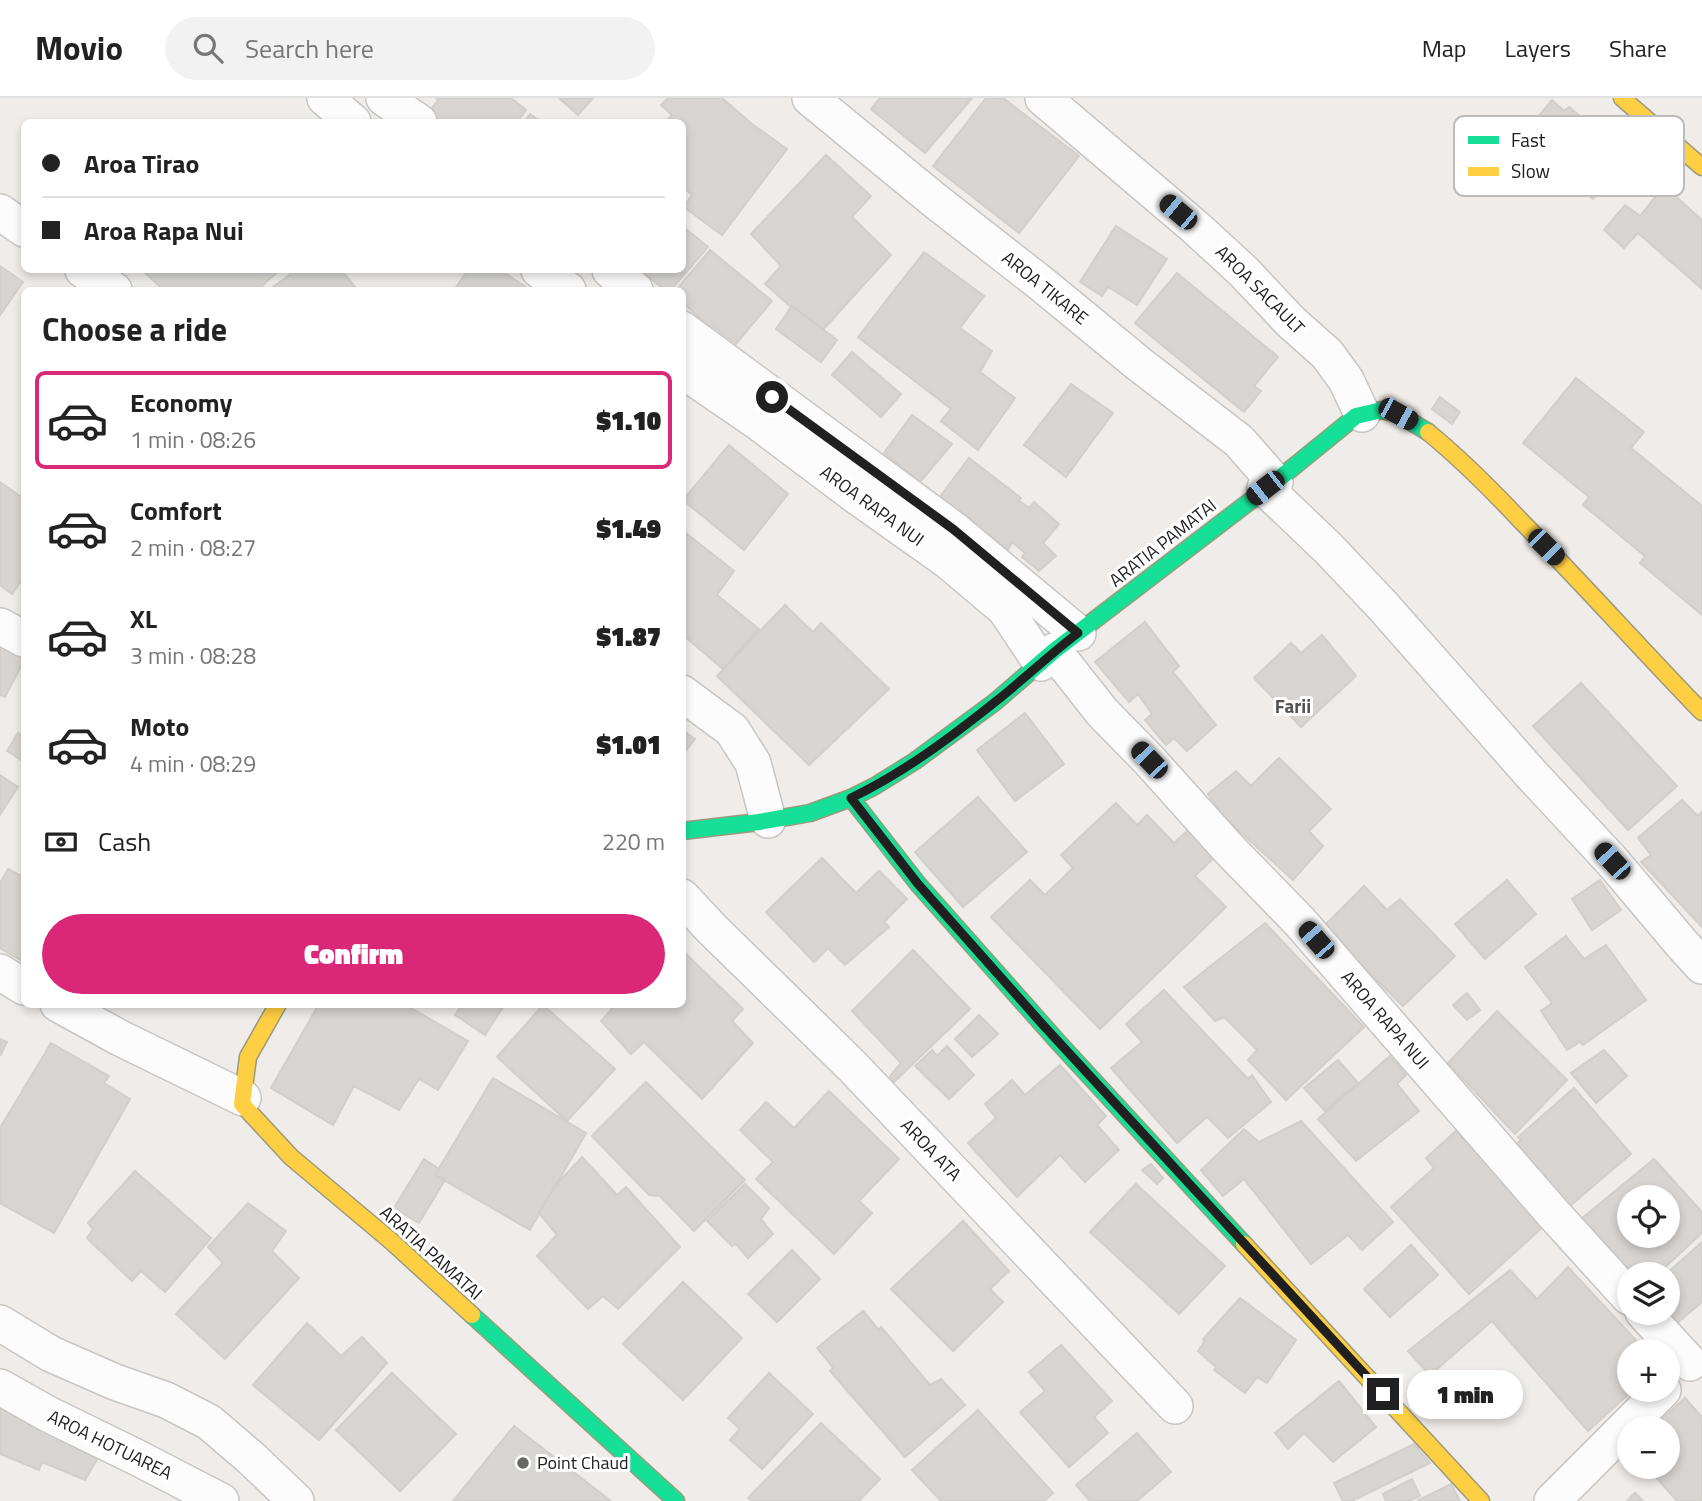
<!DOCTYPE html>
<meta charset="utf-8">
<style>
body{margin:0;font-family:"Titillium Web",sans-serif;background:#f2f2f2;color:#222;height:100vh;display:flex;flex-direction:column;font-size:26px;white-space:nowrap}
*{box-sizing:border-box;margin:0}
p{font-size:23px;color:#767676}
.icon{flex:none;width:38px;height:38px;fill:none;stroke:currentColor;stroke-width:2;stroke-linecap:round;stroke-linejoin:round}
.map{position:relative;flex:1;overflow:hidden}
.panel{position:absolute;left:21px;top:189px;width:665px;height:721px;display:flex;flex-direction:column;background:#fff;border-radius:10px;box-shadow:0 4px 10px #0003}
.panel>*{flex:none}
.top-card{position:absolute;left:21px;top:21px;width:665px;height:154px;border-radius:10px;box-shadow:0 4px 10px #0003;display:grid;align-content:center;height:154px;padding:0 21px;background:#fff}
.controls{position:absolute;left:1617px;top:1087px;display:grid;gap:14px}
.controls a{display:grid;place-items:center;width:63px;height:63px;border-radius:50%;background:#fff;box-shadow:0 4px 10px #0003;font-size:35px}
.end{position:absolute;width:32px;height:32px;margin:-16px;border:9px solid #202020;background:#fff;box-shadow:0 0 0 4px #fff}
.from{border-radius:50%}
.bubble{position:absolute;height:49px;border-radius:24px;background:#fff;box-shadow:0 4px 10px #0003;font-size:23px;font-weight:800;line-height:49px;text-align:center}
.car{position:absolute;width:21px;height:42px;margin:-21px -10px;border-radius:9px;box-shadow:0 0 5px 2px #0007;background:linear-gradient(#222 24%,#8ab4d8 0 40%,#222 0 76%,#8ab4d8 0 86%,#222 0)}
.top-card b{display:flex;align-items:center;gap:24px;height:66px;font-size:26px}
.top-card b+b{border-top:2px solid #e0e0e0}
.top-card i{width:18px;height:18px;background:#222}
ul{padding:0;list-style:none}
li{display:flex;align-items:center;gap:21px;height:98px;margin:0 14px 10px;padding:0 7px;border:4px solid transparent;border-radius:10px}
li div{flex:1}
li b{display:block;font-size:26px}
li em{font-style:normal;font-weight:800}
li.on{border-color:#db2777}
li>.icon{width:63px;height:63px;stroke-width:1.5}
h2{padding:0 21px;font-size:32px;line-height:84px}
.pay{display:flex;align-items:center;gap:18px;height:77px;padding:0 21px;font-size:26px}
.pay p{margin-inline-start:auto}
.action{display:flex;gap:14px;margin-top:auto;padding:14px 21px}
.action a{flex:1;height:80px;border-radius:42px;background:#db2777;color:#fff;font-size:28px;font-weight:800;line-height:80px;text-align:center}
header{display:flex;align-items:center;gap:42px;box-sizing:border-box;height:98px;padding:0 35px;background:#fff;border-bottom:2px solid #e0e0e0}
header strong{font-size:33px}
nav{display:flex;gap:38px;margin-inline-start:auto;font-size:24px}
.search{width:490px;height:63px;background:#f2f2f2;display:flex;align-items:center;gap:18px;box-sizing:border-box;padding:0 24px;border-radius:38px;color:#767676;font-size:26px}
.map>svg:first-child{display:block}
.building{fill:#d7d4d2;stroke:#d2ceca;stroke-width:2;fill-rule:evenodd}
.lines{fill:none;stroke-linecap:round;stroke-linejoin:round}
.street-casing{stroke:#c7c6c5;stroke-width:38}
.fast-casing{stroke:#9a9a7f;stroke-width:19}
.slow-casing{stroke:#9a9a7f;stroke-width:19}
.street{stroke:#fdfcfc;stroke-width:35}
.fast{stroke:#16e098;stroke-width:16}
.slow{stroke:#ffcf43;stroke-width:16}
.route{stroke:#202020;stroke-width:9}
.poi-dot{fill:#686766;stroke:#fff;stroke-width:2.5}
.labels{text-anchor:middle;stroke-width:6;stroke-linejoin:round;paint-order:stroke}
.street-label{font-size:18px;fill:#202020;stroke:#fff}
.poi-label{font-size:18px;fill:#202020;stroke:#fff;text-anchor:start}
.neighbourhood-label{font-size:19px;font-weight:bold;fill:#535353;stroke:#fff}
.key{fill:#fff;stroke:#bcbcbc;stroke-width:2}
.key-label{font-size:19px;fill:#202020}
</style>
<header>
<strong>Movio</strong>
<div class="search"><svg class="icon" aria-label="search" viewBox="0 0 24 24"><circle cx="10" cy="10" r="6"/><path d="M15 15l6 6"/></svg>Search here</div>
<nav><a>Map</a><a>Layers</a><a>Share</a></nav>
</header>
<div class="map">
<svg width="1702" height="1403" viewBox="0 0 1702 1403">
<rect width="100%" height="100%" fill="#efece9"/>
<g class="building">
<polygon points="436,0 511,0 526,12 517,24 436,24 427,17 438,2"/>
<polygon points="559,0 593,0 578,17"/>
<polygon points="668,0 722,0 752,26 787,51 722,137 684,109 692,97 682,88 682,24 665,24 672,17 661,7"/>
<polygon points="880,0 972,0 925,55 871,11"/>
<polygon points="986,0 1003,0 1079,58 1019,135 933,68"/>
<polygon points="1552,2 1564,13 1569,9 1629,59 1593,101 1533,52 1536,48 1523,37"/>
<polygon points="530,16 541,24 524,24"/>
<polygon points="826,57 871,98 852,119 891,157 820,235 765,186 781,168 751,136"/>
<polygon points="1664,88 1702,122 1702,191 1638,135 1624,150 1604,132 1625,107 1640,118"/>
<polygon points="682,128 708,149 671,192 665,192 640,172 682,172"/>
<polygon points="1116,128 1167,161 1137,207 1108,189 1102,198 1080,184"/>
<polygon points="710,152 772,203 736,246 712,228 710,229 682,204 682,192 676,192"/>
<polygon points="924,154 984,198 960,230 992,253 980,274 1015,300 978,352 941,323 951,311 858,239"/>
<polygon points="0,168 23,184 0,217"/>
<polygon points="148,172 280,172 257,192 164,192 145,175"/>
<polygon points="296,172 341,172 358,192 269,192"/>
<polygon points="468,172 500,172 526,189 524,192 454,192"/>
<polygon points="1177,175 1278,259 1254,288 1261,293 1244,314 1135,225"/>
<polygon points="792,208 837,242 821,264 776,231"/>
<polygon points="852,254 901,296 881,319 832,277"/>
<polygon points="1576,280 1644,334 1631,350 1702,408 1702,517 1640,465 1645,458 1583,407 1589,399 1523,345"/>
<polygon points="1071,286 1113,315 1066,379 1024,347"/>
<polygon points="1440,299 1460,314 1452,326 1432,311"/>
<polygon points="912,317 952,346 920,384 884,355"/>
<polygon points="729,347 788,396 744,452 683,402"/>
<polygon points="969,360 1021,400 1019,403 1029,410 1034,404 1059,426 1043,445 1056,458 1039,473 1022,459 1025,455 1012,444 1008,452 991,438 989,440 939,400"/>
<polygon points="0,384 24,401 24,479 12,496 0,487"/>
<polygon points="682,432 734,473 717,497 759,531 723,571 682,536"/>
<polygon points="785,507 813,534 821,525 889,591 809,667 717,578"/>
<polygon points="1145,524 1179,568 1173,574 1216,627 1187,653 1174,640 1166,647 1145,622 1152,616 1138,596 1129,604 1095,564"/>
<polygon points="1322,537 1356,578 1301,629 1254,580 1291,545 1301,555"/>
<polygon points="0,546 24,559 24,563 5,599 0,597"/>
<polygon points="1581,585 1677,688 1628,732 1533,628"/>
<polygon points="1025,615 1064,666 1015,703 977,652"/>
<polygon points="682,632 695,641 682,658"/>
<polygon points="18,635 24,639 24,664 7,653"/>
<polygon points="1279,660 1331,711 1309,733 1323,748 1293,782 1223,718 1208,696 1236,673 1251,688"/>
<polygon points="0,677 18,689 0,717"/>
<polygon points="978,699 1027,754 963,809 915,754"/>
<polygon points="1682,702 1698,718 1702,714 1702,829 1641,764 1651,757 1638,740"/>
<polygon points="1116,705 1137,727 1147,717 1174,745 1194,727 1220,754 1195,778 1226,809 1100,931 991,819 1030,782 1045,797 1073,770 1061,757"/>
<polygon points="822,760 856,795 879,773 907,801 884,824 889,829 845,867 828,850 814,864 766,814"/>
<polygon points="8,771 23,779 24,777 24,864 0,850 0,785"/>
<polygon points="1507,782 1536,816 1485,861 1455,826"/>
<polygon points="1600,782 1621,812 1592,832 1572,801"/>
<polygon points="1364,788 1387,812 1400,801 1455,858 1403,908 1346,852 1348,850 1328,830 1327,825"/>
<polygon points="1265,825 1364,929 1286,1002 1248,962 1257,952 1224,919 1215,923 1184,889"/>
<polygon points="1566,838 1584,861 1606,847 1646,902 1583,947 1580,944 1567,952 1541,913 1552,905 1525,869"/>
<polygon points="682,852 743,911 732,923 753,945 702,1001 644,944 631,956 601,923 612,911 609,906 682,906"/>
<polygon points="913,852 970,911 894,984 890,978 901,965 852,913"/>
<polygon points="1164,892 1248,981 1252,977 1271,1004 1228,1040 1207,1019 1177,1045 1111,970 1142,944 1126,926"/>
<polygon points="1467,895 1480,912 1467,922 1453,907"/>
<polygon points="319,906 404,906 468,943 438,992 419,981 399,1012 354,988 333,1027 271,990"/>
<polygon points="462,906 505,906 485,937 455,917"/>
<polygon points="543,907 615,971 567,1023 497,959"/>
<polygon points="1497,913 1567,982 1515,1036 1448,965"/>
<polygon points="979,917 998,936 972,959 955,941"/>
<polygon points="0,941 7,944 0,958"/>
<polygon points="51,945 109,978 104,985 130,1001 54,1135 0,1105 0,1030"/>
<polygon points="947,948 974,977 949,1001 915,968 932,952 937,958"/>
<polygon points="1604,952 1627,978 1596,1005 1571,975"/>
<polygon points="1390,958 1406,977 1397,986 1419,1013 1356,1063 1318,1021"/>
<polygon points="1338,962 1358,985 1325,1013 1304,990"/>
<polygon points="1060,967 1106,1018 1097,1027 1119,1052 1085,1084 1060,1057 1017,1099 968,1045 996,1020 985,1006 1012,982 1025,997"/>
<polygon points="493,980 586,1035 530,1132 435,1077"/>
<polygon points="646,984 745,1082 694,1133 660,1098 649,1097 592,1038"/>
<polygon points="1574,990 1631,1056 1570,1108 1513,1049 1521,1042 1518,1039"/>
<polygon points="829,993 899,1061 859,1103 872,1115 834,1156 756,1081 773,1064 740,1032 766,1004 794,1030"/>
<polygon points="1301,1023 1393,1124 1362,1152 1348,1137 1311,1166 1244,1081 1223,1098 1201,1072 1244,1031 1259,1044"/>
<polygon points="1457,1032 1545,1127 1469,1196 1391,1109 1434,1070 1426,1060"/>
<polygon points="582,1059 617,1097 626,1089 680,1149 618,1211 603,1198 588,1211 537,1158 557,1137 539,1115 555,1088"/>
<polygon points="424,1061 439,1071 435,1077 445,1082 419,1125 394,1110"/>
<path d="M 1654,1061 L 1702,1114 L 1702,1135 L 1658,1176 L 1629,1176 L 1581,1121 ZM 1629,1099 L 1668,1099 L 1668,1138 L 1629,1138 Z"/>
<polygon points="1151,1066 1163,1080 1157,1086 1142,1072"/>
<polygon points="135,1073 211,1140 165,1194 141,1173 132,1183 87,1140 93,1131 88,1125"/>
<polygon points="745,1086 769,1110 761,1121 773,1136 748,1160 735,1145 732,1148 707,1123"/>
<polygon points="1136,1086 1225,1168 1179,1216 1090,1134"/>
<polygon points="248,1105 286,1133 272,1153 299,1180 225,1261 176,1216 223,1165 208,1149"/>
<polygon points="963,1123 1009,1173 990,1191 1003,1204 953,1253 891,1191"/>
<polygon points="1702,1144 1702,1204 1669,1232 1653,1214 1668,1214 1668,1176 1666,1176"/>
<polygon points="1411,1147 1438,1177 1390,1219 1364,1191"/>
<polygon points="792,1152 820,1181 777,1224 748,1196"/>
<polygon points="1568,1169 1646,1253 1629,1253 1629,1292 1633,1292 1588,1333 1492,1223 1430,1277 1408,1253 1510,1172 1537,1201"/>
<polygon points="683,1184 742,1240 683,1302 623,1246"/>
<polygon points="1240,1200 1296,1242 1267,1285 1257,1279 1245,1295 1214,1272 1216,1269 1198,1253 1205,1243 1203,1241"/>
<polygon points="863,1213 879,1232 881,1229 930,1287 941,1281 965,1307 905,1359 830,1273 833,1270 817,1250"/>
<polygon points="307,1225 341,1258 362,1239 387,1265 319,1342 253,1287"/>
<polygon points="1061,1247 1112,1303 1094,1319 1108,1335 1069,1369 1020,1314 1045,1293 1029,1274"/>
<polygon points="392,1275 456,1336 400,1393 336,1332"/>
<polygon points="769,1275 813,1316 762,1371 730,1342 740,1331 728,1320"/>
<polygon points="1339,1283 1376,1329 1333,1364 1304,1335 1288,1351 1275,1335"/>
<polygon points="1685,1300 1702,1319 1702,1403 1677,1403 1646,1368 1668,1368 1668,1330 1652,1330"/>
<polygon points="0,1309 98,1360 85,1382 42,1364 39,1372 0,1356"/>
<polygon points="978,1312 1053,1395 1044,1403 941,1403 912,1372"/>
<polygon points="821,1325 880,1381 859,1403 752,1403 748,1400"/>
<polygon points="514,1328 611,1403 453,1403"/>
<polygon points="1137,1335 1171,1374 1137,1403 1090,1403 1076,1387"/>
<polygon points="1414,1346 1430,1365 1352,1403 1343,1403 1334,1385"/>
<polygon points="1412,1381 1420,1398 1409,1403 1386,1403 1383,1396"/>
<polygon points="1451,1386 1460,1403 1417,1403"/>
<polygon points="1635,1395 1643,1403 1627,1403"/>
</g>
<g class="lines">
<g class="street-casing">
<g id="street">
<polyline points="325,0 353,24"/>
<polyline points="384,0 419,24"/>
<polyline points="810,0 933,101 1043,187 1139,266 1239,343 1275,384"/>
<polyline points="1043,0 1195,129 1243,173 1291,224 1327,256 1346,282 1362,316"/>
<polyline points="0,114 24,131"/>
<polyline points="83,172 114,192"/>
<polyline points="539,172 568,192"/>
<polyline points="610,172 635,192"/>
<polyline points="682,231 953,431 1078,535"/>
<polyline points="682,272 758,324 855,397 948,463 1005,511 1041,565"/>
<polyline points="1265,390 1328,450 1382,507 1531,676 1612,763 1682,846 1702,868"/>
<polyline points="0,528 24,541"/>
<polyline points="1054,553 1102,614 1149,662 1229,751 1300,824 1551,1113 1629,1199"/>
<polyline points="682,595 732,632 753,665 768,722"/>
<polyline points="682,799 712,831 852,968 1175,1308"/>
<polyline points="0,874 24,889"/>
<polyline points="58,906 120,940 243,1000"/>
<polyline points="1643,1214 1690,1265"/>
<polyline points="0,1225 51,1256 115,1284 166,1302 209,1324 251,1360 296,1403"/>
<polyline points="0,1289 48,1316 136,1359 221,1403"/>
<polyline points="1552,1403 1663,1292"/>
</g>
</g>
<g class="fast-casing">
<g id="fast">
<polyline points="851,700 918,786 1058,944 1244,1146"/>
<polyline points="682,733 759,724 810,715 851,700 875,688 915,663 995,604 1054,553 1275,384 1356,318 1382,312 1398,316 1428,334"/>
<polyline points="472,1217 676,1403"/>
</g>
</g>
<g class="slow-casing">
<g id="slow">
<polyline points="1622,0 1702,69"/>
<path d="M 1428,334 C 1462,362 1491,391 1521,423 C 1583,486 1641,551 1702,614"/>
<polyline points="278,906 248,959 242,1006 291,1059 391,1143 472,1217"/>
<polyline points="1244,1146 1481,1403"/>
</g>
</g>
<use href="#street" class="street"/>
<use href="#fast" class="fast"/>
<use href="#slow" class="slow"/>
</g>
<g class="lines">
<path class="route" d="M 772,299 L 953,431 L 1078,535 C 1049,557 1023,582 995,604 C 950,640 903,675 851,700 L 918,786 L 1043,927 L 1383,1296"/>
</g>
<circle class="poi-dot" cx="523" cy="1365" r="7"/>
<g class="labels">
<g class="street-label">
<text transform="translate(1045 190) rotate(39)" y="6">AROA TIKARE</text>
<text transform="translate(1260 192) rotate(45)" y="6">AROA SACAULT</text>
<text transform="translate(872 408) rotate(36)" y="6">AROA RAPA NUI</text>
<text transform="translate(1163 445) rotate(-38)" y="6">ARATIA PAMATAI</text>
<text transform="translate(1385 922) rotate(49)" y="6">AROA RAPA NUI</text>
<text transform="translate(931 1052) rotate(46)" y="6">AROA ATA</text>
<text transform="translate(431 1155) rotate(42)" y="6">ARATIA PAMATAI</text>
<text transform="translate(110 1347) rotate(26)" y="6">AROA HOTUAREA</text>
</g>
<g class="poi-label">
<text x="537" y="1371">Point Chaud</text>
</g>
<g class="neighbourhood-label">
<text x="1293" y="615">Farii</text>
</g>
</g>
<rect x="1454" y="18" width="230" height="80" rx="10" class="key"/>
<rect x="1468" y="38" width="31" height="8" fill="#16e098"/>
<rect x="1468" y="69" width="31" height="9" fill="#ffcf43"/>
<g class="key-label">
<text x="1511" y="49">Fast</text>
<text x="1511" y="80">Slow</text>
</g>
</svg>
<div class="controls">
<a><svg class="icon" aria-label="locate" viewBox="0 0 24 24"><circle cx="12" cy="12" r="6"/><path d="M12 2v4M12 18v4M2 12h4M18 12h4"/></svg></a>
<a><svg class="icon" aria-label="layers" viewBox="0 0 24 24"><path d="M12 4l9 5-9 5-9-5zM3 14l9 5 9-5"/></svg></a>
<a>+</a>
<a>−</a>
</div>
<i class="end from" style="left:772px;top:299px"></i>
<i class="end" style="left:1383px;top:1296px"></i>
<div class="bubble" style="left:1407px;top:1272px;width:116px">1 min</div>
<i class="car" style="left:1178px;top:114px;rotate:310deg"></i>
<i class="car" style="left:1398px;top:316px;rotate:119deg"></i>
<i class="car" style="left:1265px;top:390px;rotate:232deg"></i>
<i class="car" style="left:1546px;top:449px;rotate:135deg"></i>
<i class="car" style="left:1149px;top:662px;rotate:316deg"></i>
<i class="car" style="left:1612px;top:763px;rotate:317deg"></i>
<i class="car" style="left:1316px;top:842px;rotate:319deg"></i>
<div class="top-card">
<b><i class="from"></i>Aroa Tirao</b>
<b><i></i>Aroa Rapa Nui</b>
</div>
<section class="panel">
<h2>Choose a ride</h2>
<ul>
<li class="on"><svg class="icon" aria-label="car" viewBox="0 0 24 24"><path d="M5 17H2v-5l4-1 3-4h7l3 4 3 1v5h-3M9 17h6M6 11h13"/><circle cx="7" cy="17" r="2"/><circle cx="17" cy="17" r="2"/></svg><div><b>Economy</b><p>1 min · 08:26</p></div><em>$1.10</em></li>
<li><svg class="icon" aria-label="car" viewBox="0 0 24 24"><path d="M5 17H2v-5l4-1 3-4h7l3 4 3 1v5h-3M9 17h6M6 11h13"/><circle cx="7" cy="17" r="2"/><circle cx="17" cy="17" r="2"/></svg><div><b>Comfort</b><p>2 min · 08:27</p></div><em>$1.49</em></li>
<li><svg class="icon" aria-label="car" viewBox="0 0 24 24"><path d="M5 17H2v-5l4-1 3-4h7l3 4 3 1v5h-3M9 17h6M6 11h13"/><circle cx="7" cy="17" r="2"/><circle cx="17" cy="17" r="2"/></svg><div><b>XL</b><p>3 min · 08:28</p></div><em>$1.87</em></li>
<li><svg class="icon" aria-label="car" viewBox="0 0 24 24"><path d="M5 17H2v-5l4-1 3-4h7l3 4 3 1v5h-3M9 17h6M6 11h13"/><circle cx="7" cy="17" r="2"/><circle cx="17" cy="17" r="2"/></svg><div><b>Moto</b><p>4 min · 08:29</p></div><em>$1.01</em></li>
</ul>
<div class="pay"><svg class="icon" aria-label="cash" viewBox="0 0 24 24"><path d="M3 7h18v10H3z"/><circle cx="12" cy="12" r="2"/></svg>Cash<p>220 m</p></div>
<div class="action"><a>Confirm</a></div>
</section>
</div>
